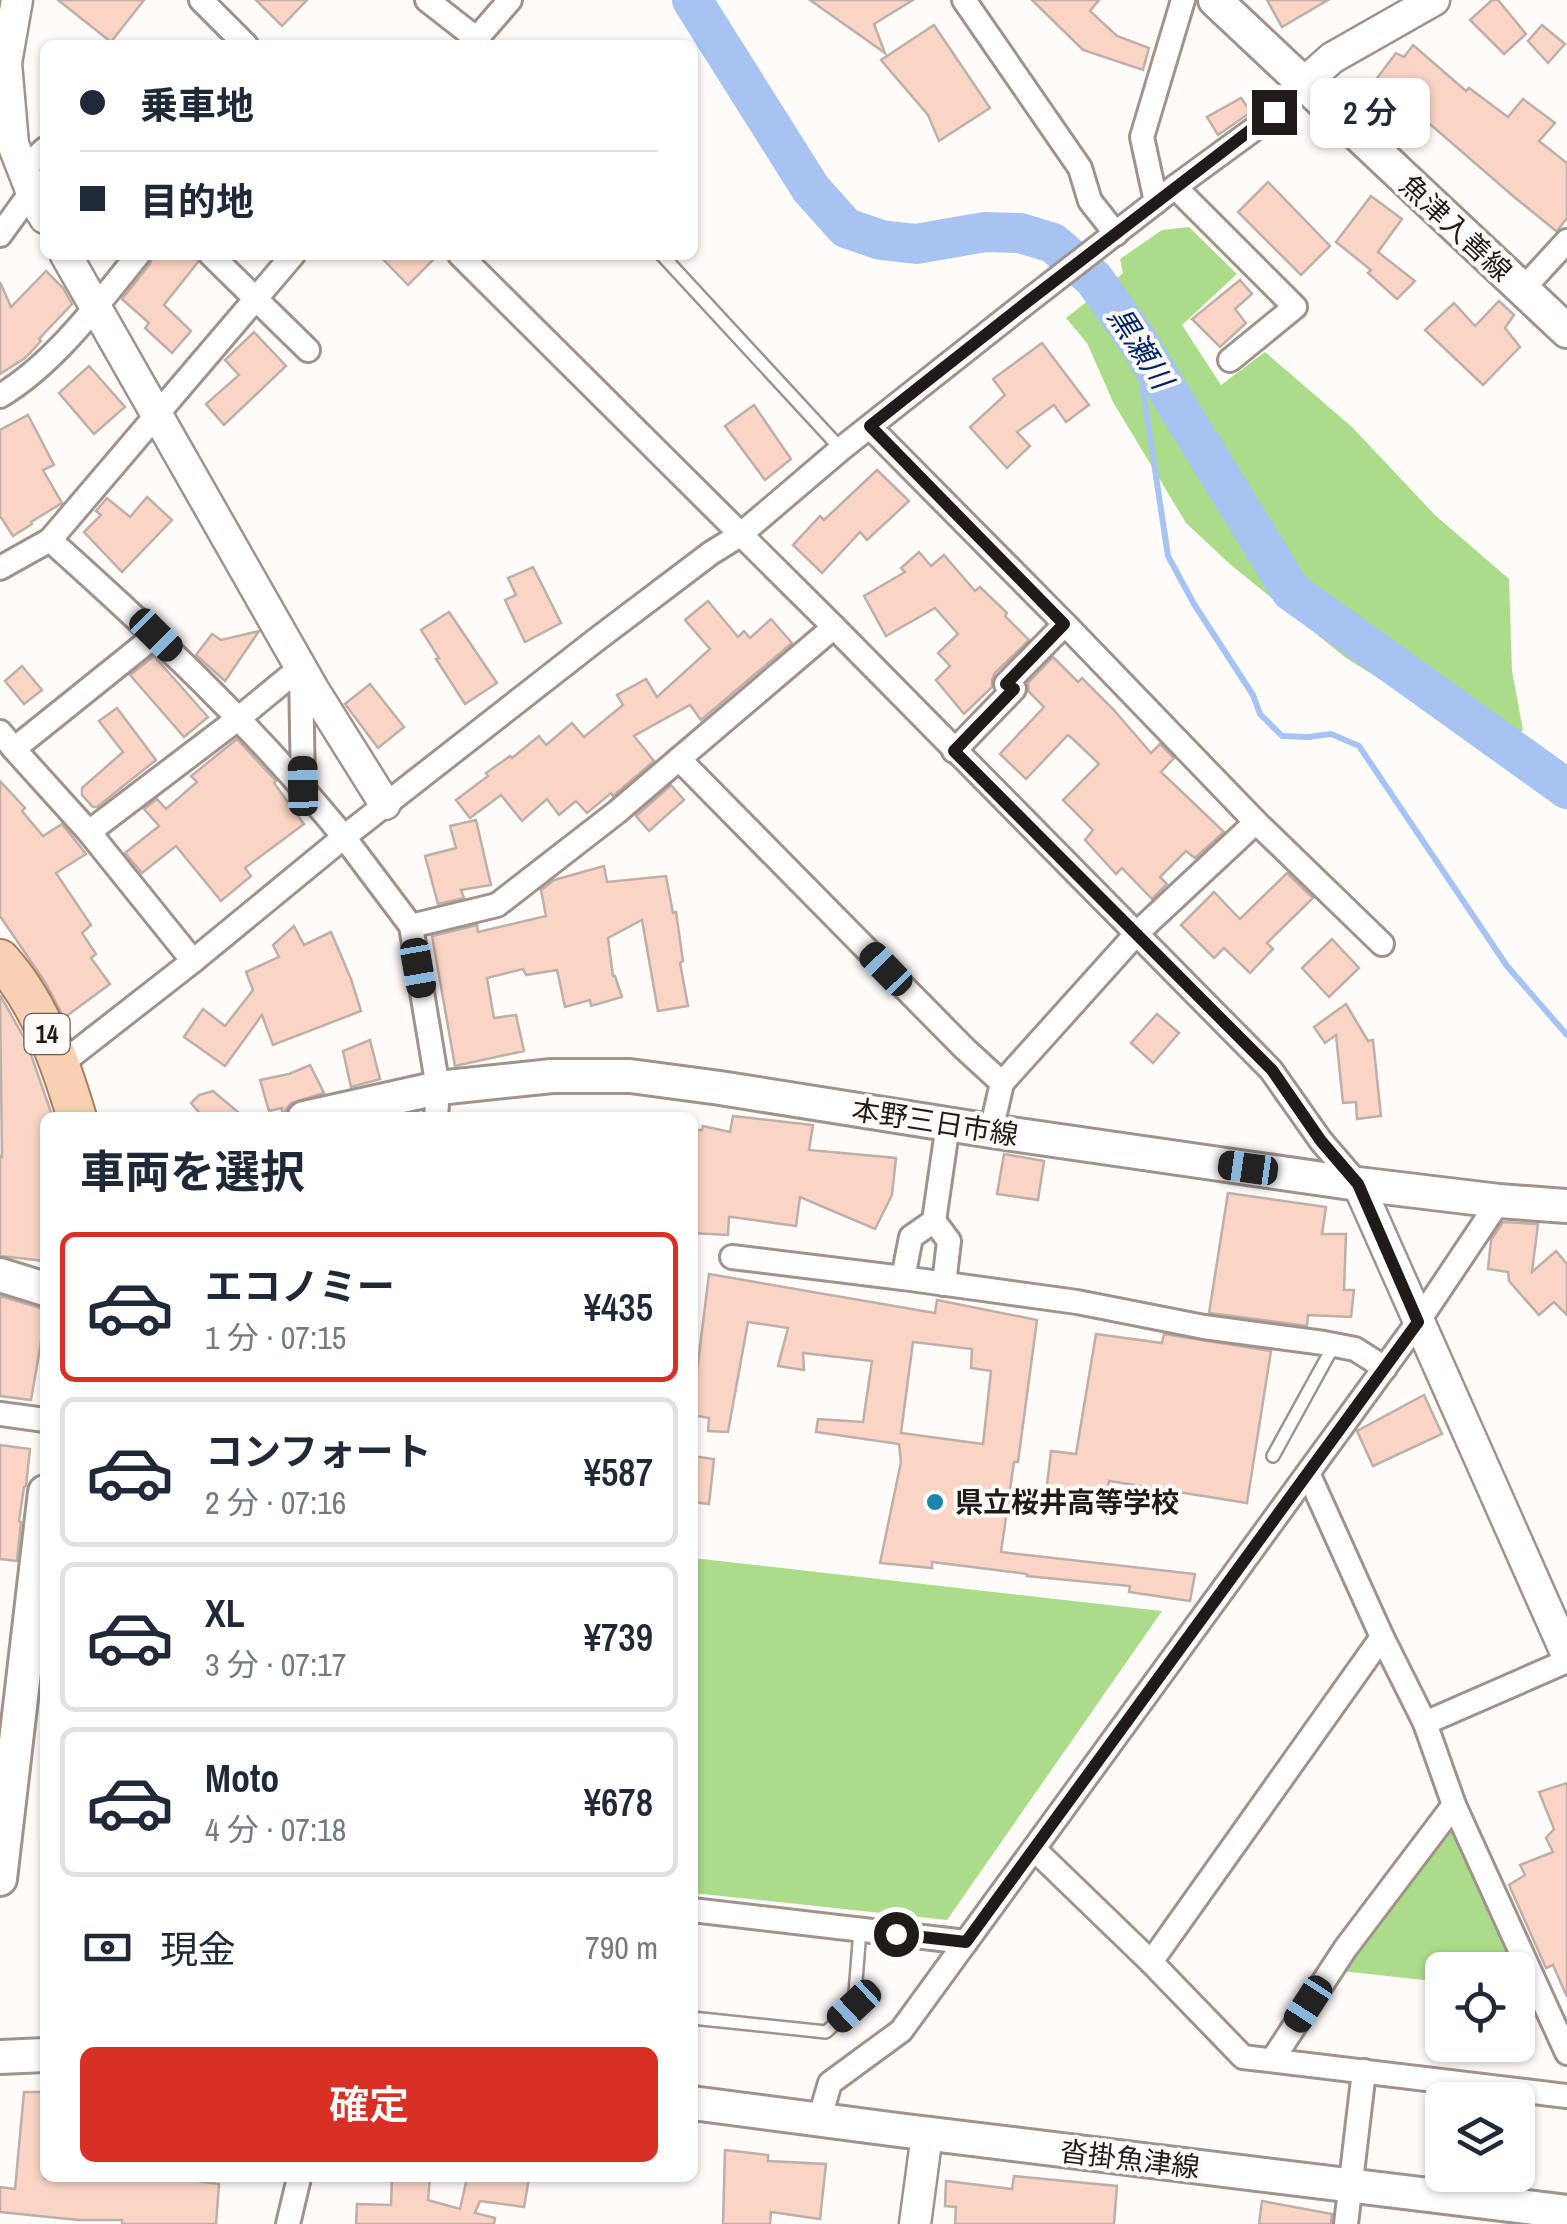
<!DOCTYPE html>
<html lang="ja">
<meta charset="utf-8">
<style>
body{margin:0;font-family:"Archivo Narrow","Noto Sans JP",sans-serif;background:#f6f6f7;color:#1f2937;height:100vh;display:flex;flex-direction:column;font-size:38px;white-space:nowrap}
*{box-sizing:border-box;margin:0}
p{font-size:32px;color:#747a83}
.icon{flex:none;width:55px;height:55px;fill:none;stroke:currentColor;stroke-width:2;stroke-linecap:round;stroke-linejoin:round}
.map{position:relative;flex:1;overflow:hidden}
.side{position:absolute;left:40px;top:1112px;width:658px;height:1070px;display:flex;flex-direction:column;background:#fff;border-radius:15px;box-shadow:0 2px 8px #0004}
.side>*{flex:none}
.top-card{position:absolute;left:40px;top:40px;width:658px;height:220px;border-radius:15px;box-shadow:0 2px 8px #0004;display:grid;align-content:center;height:220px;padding:0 40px;background:#fff}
.tools{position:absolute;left:1425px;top:1952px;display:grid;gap:20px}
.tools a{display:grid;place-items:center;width:110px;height:110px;border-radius:15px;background:#fff;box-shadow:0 2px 8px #0004;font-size:50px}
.end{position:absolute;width:45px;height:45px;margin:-22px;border:12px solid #201b18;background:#fff;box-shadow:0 0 0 5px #fff}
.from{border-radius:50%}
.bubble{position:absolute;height:70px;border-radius:15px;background:#fff;box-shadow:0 2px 8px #0004;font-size:32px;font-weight:600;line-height:70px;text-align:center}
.car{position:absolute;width:30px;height:60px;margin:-30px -15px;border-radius:12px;box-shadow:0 0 8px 2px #0007;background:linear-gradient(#222 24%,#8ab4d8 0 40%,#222 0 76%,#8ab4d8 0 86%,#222 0)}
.top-card b{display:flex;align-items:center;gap:35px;height:95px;font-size:38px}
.top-card b+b{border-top:2px solid #e0e1e3}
.top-card i{width:25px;height:25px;background:#1f2937}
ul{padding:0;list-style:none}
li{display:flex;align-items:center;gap:30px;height:150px;margin:0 20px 15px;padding:0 20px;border:5px solid #e0e1e3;border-radius:15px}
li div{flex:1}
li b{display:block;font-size:38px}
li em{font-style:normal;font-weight:600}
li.active{border-color:#d93025}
li>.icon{width:90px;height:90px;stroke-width:1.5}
h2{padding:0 40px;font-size:45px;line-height:120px}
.pay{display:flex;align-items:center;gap:25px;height:110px;padding:0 40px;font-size:38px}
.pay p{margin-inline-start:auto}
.cta{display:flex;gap:20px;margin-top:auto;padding:20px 40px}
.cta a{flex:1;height:115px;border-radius:15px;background:#d93025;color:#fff;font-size:40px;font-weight:600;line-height:115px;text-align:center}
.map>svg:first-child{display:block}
.green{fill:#abdc8a}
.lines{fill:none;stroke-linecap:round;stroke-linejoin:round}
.stream{stroke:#a6c3f1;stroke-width:6}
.river{stroke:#a6c3f1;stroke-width:40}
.building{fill:#fad4c4;stroke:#beafa8;stroke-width:2.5;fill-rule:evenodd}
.service-casing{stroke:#a1928b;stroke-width:16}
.minor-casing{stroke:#a1928b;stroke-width:28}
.tertiary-casing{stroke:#a1928b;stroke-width:35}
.secondary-casing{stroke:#a1928b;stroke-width:38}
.primary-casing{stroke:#aa7d5d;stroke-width:42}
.service{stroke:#fff;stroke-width:11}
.minor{stroke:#fff;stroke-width:22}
.tertiary{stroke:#fff;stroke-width:30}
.secondary{stroke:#fff;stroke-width:32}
.primary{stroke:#f8d1b4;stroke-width:38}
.route{stroke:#201b18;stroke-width:12}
.poi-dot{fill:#1d84ad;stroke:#fefbf9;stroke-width:4}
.labels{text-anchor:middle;stroke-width:8;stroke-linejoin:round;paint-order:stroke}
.shield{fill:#fefbf9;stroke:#635e5c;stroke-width:2.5}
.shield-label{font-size:25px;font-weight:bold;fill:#201b18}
.street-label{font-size:28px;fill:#201b18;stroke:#fefbf9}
.poi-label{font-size:28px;font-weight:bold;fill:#201b18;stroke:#fefbf9;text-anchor:start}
.water-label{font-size:30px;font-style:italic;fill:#002564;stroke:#fefbf9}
</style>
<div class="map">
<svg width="1567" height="2224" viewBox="0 0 1567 2224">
<rect width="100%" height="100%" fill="#fefbf9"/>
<g class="green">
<polygon points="1189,227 1237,274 1182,325 1221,385 1265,352 1352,427 1435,515 1509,579 1512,671 1523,730 1499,760 1425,707 1346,658 1231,565 1186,523 1113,402 1087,343 1066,318 1123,273 1120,259 1162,230"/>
<polygon points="693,1558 1162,1611 947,1920 693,1893"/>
<polygon points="1455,1822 1530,1991 1518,1990 1518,1970 1442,1970 1442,1982 1342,1971"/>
</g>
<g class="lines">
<polyline class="stream" points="1135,337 1168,556 1194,604 1253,695 1260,714 1282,736 1308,737 1331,734 1359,746 1507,966 1567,1035"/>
<polyline class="river" points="692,0 811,189 846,228 881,240 916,244 985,232 1020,233 1053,243 1094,279 1135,337 1291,591 1567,789"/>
</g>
<g class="building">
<polygon points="58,0 144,0 111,42"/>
<polygon points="256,0 307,0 282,26"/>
<polygon points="810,0 913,0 874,24 885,53"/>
<polygon points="1032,0 1099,0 1090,11 1117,36 1149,48 1143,70 1083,50"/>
<polygon points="1267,0 1328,0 1282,27"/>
<polygon points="1492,0 1498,0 1526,34 1504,54 1470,20"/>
<polygon points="934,25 990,108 939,141 928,115 881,60"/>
<polygon points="1542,25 1565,44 1548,63 1528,41"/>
<polygon points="1413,45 1466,91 1469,88 1508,117 1523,99 1555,123 1539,141 1567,163 1567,218 1558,230 1556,231 1513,196 1416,112 1412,116 1374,82 1396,53 1404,57"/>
<polygon points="1241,98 1251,112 1218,135 1207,117"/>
<polygon points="1268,182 1330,246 1301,275 1238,212"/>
<polygon points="1371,196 1402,219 1378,252 1415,281 1397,299 1368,273 1371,270 1336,242"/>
<polygon points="153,255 196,255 198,262 164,305 191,331 172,353 145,328 149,323 122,299 150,264"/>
<polygon points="379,255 438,255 408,285"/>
<polygon points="46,271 63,288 72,304 39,339 41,341 25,358 0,374 0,282 11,307"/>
<polygon points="1240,280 1252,294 1235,309 1246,323 1220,347 1192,319"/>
<polygon points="1499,301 1514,315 1505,328 1520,347 1483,385 1425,330 1454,303 1475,326"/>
<polygon points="254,332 286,366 224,425 206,404 239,375 225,360"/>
<polygon points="1042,343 1089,405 1066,422 1054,405 1017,432 1030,446 1007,468 970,427 1005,395 993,379"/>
<polygon points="89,366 125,407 94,434 59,393"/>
<polygon points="754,405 791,459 765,480 725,426"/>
<polygon points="28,415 54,465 43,470 62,503 31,522 32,524 13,536 0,516 0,430"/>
<polygon points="877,470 909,501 867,540 860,532 822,573 793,545 820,516 824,520"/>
<polygon points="147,497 172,520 122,572 84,532 101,515 96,511 107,498 130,517"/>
<polygon points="919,552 931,566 944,555 975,591 980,587 1007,613 1005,616 1029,640 995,673 992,680 992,687 964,714 936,680 950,666 938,653 958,634 935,608 886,636 864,596 905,572 901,568"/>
<polygon points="533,567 561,623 525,642 505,600 516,595 508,578"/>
<polygon points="708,601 738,637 744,631 750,638 771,619 792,643 701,720 690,705 634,736 654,761 613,796 611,793 587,813 576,801 559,815 547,799 522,821 501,795 470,818 456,800 488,776 486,773 510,756 512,758 539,736 546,745 572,723 584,737 623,705 617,695 646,679 657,697 710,649 685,620"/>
<polygon points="449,612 497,683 465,704 436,659 439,658 421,630"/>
<polygon points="259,631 225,681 196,655 212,634 221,640"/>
<polygon points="154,656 208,717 184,737 130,675"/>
<polygon points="1053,657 1078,682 1082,678 1113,709 1151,753 1160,744 1174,758 1161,772 1224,832 1195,858 1186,851 1160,877 1167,884 1152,899 1122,868 1116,874 1085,840 1093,830 1063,800 1099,764 1074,740 1068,735 1026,779 1000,754 1044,707 1029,692 1028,683"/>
<polygon points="22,666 42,690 24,704 5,681"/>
<polygon points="370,684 404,727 378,748 345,704"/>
<polygon points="117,708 156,760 97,807 93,807 82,795 82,788 123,752 99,721"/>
<polygon points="237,739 276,781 274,783 304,824 245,868 251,876 221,901 176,846 142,873 125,853 159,826 144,809 157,799 166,809 197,782 191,776"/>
<polygon points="0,781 25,808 22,811 43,836 62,824 86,854 56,873 91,925 82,933 96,954 91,958 110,984 64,1018 45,982 0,916"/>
<polygon points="671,785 684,800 649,831 636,816"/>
<polygon points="476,820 491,885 461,890 464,898 438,904 425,856 456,848 450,826"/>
<polygon points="604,866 607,882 666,876 673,913 676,912 683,961 680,963 688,1006 658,1011 642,920 608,938 613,976 615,976 622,997 591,1006 590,1000 565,1007 557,970 526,975 523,969 487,978 494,1018 516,1015 524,1051 455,1066 432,936 477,925 478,932 546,916 541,890 554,880"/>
<polygon points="1287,873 1313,898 1267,943 1273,949 1250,973 1224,948 1214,958 1181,925 1214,892 1240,919"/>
<polygon points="294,926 304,945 331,932 351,979 361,1011 273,1045 262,1015 225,1066 184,1037 203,1009 225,1026 253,990 246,972 279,957 273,945"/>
<polygon points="1332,939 1359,968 1329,997 1302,968"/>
<polygon points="0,995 27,1043 53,1118 45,1118 45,1261 0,1256 0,1156 2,1157"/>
<polygon points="1346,1004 1368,1041 1373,1040 1381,1116 1357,1119 1356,1102 1343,1103 1336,1035 1325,1043 1314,1027"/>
<polygon points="1157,1014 1179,1033 1153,1063 1131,1043"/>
<polygon points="370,1040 380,1079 351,1087 343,1051"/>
<polygon points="310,1065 324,1093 291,1103 282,1115 282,1108 269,1111 260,1080 289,1074"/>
<polygon points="213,1091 245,1118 204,1118 191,1103 199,1095"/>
<polygon points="733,1116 813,1125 809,1150 896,1158 892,1195 875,1229 800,1197 796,1226 732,1217 729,1217 728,1235 692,1233 692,1130 702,1130 703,1126 730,1132"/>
<polygon points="1004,1154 1044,1161 1038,1200 997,1194"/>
<polygon points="1228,1193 1326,1207 1322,1234 1346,1234 1344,1290 1354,1290 1351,1317 1308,1315 1307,1326 1209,1313"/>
<polygon points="1503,1222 1538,1224 1532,1272 1556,1251 1567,1264 1567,1315 1554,1302 1539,1315 1509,1281 1508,1272 1488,1269 1491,1240"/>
<path d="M 709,1274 L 935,1313 L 937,1300 L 1037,1320 L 1018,1462 L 1014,1462 L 1001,1552 L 1195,1574 L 1190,1601 L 1129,1592 L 1130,1586 L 1027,1576 L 1027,1574 L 932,1562 L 932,1568 L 880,1563 L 901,1462 L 899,1444 L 816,1432 L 818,1419 L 863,1422 L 872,1361 L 803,1353 L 804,1370 L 778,1366 L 788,1328 L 748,1322 L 728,1432 L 708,1431 L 709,1418 L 692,1415 L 692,1370 L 697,1371 ZM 913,1342 L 972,1349 L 971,1368 L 991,1371 L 983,1444 L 901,1433 Z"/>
<polygon points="0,1296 40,1308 42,1311 43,1331 31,1400 0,1396"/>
<polygon points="1096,1334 1162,1343 1164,1334 1271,1351 1247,1503 1109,1481 1106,1508 1045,1502 1051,1451 1076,1454"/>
<polygon points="1424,1395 1442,1434 1373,1466 1357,1431"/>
<polygon points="0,1445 30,1449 26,1486 24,1487 19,1521 21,1522 17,1561 0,1559"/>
<polygon points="692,1456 714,1459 709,1504 692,1502"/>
<polygon points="1567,1783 1567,1997 1553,1965 1546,1968 1509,1885 1525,1875 1520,1865 1553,1852 1546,1838 1554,1829 1539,1792"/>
<polygon points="24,2092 45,2092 45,2178 174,2178 219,2184 216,2224 122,2224 122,2220 78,2220 0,2212 0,2187 15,2189"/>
<polygon points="725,2150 768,2155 768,2161 826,2164 820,2219 771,2212 770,2224 723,2224"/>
<polygon points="1014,2176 1117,2186 1114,2224 955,2224 956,2207 945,2206 946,2181 1012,2189"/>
<polygon points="392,2178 430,2178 428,2200 460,2209 467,2178 529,2178 524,2207 480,2201 475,2213 495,2218 494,2224 356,2224 357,2204 391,2205"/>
<polygon points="1262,2201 1332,2214 1331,2224 1259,2224"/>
</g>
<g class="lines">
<g class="service-casing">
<g id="service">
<polyline points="662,255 841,449"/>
<polyline points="1273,1456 1334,1345"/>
<polyline points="692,2018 826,2032 854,2006 860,1930"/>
</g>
</g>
<g class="minor-casing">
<g id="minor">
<polyline points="201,0 246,45"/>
<polyline points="427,0 477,39"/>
<polyline points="964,0 1080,168 1090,201 1116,234"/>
<polyline points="471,45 510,0"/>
<polyline points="23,170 45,149"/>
<polyline points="1175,187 1295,307 1230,360"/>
<polyline points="1156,202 1142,137 1183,0"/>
<polyline points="0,235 32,191"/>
<polyline points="211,255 308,350"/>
<polyline points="460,255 834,627 1271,1070 1321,1141 1358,1184"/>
<polyline points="1522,290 1567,241"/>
<path d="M 0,396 C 54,364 99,303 138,255"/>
<polyline points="870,427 1065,624"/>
<path d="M 50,540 C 154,633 255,728 344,837 L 193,961 L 61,1064"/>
<polyline points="0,568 50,540 293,255"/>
<polyline points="834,627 679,759 964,1048 1002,1083"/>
<polyline points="301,670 303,787"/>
<polyline points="0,732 14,749 156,635"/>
<polyline points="14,749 89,832"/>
<polyline points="954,751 1014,689 1006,684 1065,624 1256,822"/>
<polyline points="411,926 497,905 617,812 679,759"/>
<polyline points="193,961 89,832 239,718 301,667"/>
<polyline points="436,1118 438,1088 411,926 344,837 596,640 711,553 740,535 841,449 1027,302 1175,187 1257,127 1304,83"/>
<polyline points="948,1124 934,1221 911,1237 903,1278 1077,1302 1204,1327 1324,1343 1355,1349 1385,1368"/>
<polyline points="991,1131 1002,1083 1136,934 1256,822 1382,944"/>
<polyline points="934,1221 949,1241 944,1284"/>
<polyline points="732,1257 903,1278"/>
<polyline points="0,1414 45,1420"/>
<polyline points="1308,1473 1382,1637 1425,1723 1454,1805 1567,2053"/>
<polyline points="1425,1723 1567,1661"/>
<polyline points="1034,1849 1151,1962 1243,2057 1567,2096"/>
<polyline points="692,1910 966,1942"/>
<polyline points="1151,1962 1382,1637"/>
<polyline points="1273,2059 1345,1949 1454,1805"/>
<polyline points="819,2120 830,2083 901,2031 1418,1322 1499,1201"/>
<polyline points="288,2224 299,2178"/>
<polyline points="1346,2224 1364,2071"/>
</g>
</g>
<g class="tertiary-casing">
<g id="tertiary">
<polyline points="17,0 6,63 13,144 36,203 45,218"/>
<polyline points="1304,83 1332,58 1434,0"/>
<polyline points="66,255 313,689 385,804"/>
<polyline points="1358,1184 1567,1655"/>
<polyline points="915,2224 927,2134"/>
</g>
</g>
<g class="secondary-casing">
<g id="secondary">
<polyline points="1215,0 1567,331"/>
<polyline points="304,1118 438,1088 552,1076 630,1076 720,1088 991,1131 1358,1184 1499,1201 1567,1206"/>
<polyline points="0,1275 45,1289"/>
<polyline points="0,1879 45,1492"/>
<polyline points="0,2057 45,2055"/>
<polyline points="692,2103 898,2130 1567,2212"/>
</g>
</g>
<g class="primary-casing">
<path id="primary" d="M 0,959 C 40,1003 60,1061 77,1118"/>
</g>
<use href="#service" class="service"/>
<use href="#minor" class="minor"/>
<use href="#tertiary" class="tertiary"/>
<use href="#secondary" class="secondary"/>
<use href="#primary" class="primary"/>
</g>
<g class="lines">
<polyline class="route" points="896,1934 966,1942 1418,1322 1358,1184 1321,1141 1272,1070 954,751 1014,689 1006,684 1064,624 870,426 1027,302 1274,112"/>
</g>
<circle class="poi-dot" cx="935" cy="1502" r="10"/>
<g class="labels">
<rect class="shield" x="24.5" y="1014" width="45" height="40" rx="8"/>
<g class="shield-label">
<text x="47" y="1043">14</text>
</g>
<g class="street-label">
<text transform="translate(1456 228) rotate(43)" y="10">魚津入善線</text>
<text transform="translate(935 1122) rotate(9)" y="10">本野三日市線</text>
<text transform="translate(1130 2159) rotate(7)" y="10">沓掛魚津線</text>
</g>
<g class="poi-label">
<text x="955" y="1512">県立桜井高等学校</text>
</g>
<g class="water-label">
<text transform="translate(1140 348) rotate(57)" y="10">黒瀬川</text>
</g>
</g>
</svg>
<div class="tools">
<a><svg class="icon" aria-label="locate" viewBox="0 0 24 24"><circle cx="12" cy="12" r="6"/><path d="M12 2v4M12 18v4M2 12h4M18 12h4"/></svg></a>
<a><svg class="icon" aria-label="layers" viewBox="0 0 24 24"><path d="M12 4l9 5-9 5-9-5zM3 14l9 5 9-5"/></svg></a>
</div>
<i class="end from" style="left:896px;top:1934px"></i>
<i class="end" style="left:1274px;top:112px"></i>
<div class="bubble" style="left:1310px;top:78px;width:120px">2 分</div>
<i class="car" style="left:156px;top:635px;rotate:135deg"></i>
<i class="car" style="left:303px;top:786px;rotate:359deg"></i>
<i class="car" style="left:418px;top:968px;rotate:170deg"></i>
<i class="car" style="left:886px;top:969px;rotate:316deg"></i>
<i class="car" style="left:1248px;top:1168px;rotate:278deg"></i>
<i class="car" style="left:1308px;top:2004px;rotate:213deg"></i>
<i class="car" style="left:854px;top:2006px;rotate:227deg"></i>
<div class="top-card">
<b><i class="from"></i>乗車地</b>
<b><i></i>目的地</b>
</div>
<section class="side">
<h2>車両を選択</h2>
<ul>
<li class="active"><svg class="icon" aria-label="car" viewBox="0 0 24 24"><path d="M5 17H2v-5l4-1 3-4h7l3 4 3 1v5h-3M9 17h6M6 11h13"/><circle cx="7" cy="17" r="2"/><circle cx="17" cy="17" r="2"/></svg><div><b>エコノミー</b><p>1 分 · 07:15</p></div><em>¥435</em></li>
<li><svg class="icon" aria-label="car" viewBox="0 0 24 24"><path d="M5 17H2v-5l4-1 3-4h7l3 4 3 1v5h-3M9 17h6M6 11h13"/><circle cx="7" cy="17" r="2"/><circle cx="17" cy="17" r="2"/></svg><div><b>コンフォート</b><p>2 分 · 07:16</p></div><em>¥587</em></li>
<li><svg class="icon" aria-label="car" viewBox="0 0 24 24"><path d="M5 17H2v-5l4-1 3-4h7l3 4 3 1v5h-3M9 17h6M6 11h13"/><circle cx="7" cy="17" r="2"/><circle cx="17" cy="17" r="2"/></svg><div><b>XL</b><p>3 分 · 07:17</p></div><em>¥739</em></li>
<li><svg class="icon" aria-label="car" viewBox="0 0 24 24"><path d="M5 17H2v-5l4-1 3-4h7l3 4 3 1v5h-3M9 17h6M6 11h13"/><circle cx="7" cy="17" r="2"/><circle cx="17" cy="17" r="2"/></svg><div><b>Moto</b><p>4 分 · 07:18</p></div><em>¥678</em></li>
</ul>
<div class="pay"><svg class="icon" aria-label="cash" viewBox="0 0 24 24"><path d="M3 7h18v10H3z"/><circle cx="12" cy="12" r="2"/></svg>現金<p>790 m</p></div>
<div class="cta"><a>確定</a></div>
</section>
</div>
